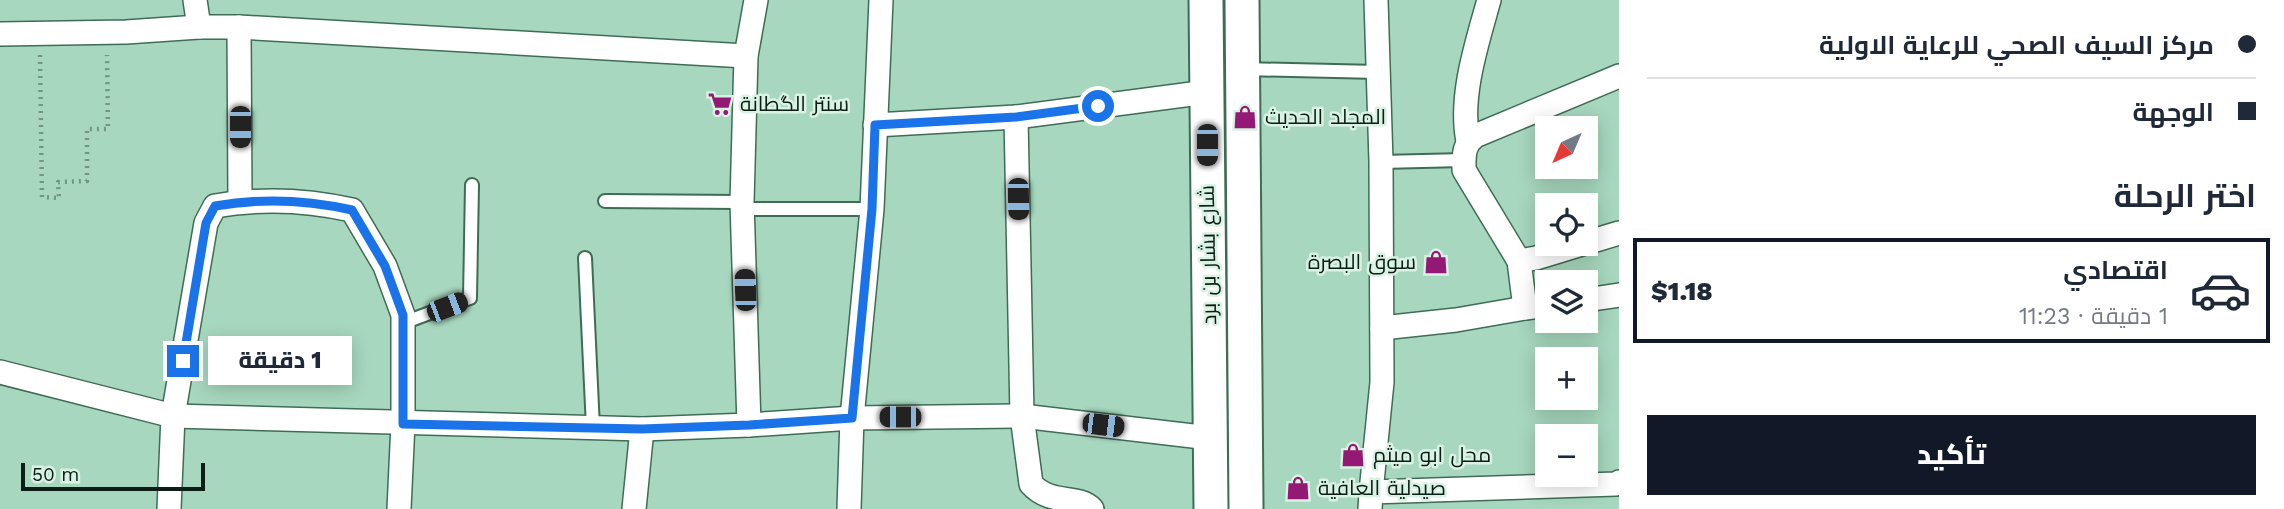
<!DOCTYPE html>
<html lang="ar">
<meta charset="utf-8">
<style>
body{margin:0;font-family:"Work Sans",Cairo,sans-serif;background:#f6f6f7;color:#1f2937;direction:rtl;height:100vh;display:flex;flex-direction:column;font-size:26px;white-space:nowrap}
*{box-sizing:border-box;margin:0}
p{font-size:23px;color:#747a83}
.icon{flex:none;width:38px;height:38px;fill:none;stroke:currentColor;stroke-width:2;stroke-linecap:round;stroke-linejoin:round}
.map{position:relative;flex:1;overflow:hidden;direction:ltr}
.details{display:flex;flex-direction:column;background:#fff;width:665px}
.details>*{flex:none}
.banner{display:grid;align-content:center;height:154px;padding:0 28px;background:#fff}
.needle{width:46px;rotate:224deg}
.fabs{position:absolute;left:1535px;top:116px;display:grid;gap:14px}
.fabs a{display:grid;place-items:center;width:63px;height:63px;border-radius:0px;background:#fff;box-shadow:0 4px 18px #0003;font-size:35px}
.scale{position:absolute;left:21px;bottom:18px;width:184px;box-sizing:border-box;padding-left:7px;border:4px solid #0b1e15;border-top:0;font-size:19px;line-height:24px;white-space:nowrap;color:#0b1e15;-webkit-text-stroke:5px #daf2e4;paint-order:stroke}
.end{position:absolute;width:32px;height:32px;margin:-16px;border:9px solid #1a73e8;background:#fff;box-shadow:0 0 0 4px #fff}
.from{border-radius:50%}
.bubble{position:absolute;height:49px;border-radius:0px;background:#fff;box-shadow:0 4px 18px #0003;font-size:23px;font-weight:800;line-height:49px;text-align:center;direction:rtl}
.car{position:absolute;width:21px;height:42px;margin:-21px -10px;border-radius:9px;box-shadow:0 0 5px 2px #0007;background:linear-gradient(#222 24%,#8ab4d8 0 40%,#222 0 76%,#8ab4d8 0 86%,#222 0)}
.banner b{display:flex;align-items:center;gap:24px;height:66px;font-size:26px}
.banner b+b{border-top:2px solid #e0e1e3}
.banner i{width:18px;height:18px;background:#1f2937}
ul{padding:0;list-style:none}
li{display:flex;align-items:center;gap:21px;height:105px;margin:0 14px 10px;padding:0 14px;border:4px solid transparent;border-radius:0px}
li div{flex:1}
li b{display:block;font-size:26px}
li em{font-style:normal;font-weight:800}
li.active{border-color:#111827}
li>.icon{width:63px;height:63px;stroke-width:1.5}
h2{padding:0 28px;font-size:32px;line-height:84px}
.action{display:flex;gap:14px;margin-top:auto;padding:14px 28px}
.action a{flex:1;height:80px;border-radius:0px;background:#111827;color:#fff;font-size:28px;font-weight:800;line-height:80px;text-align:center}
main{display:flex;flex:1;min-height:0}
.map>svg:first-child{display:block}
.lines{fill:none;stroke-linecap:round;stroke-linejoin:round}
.lane-casing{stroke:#3f6c56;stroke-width:16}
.street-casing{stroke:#3f6c56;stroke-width:26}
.secondary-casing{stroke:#3f6c56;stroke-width:37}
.path{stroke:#719783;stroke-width:4.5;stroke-dasharray:2 5;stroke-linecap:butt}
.lane{stroke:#fff;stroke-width:12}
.street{stroke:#fff;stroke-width:23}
.secondary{stroke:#fff;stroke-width:33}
.route{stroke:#1a73e8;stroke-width:9}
.labels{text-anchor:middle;stroke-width:5;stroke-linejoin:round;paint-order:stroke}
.poi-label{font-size:21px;fill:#0b1e15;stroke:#daf2e4;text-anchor:start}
.street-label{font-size:21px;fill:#0b1e15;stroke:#daf2e4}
</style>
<main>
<section class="details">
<div class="banner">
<b><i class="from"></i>مركز السيف الصحي للرعاية الاولية</b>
<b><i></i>الوجهة</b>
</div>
<h2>اختر الرحلة</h2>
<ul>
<li class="active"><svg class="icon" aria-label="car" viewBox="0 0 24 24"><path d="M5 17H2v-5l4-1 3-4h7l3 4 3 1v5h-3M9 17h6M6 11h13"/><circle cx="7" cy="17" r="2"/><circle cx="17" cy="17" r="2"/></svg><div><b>اقتصادي</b><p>1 دقيقة · 11:23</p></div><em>$1.18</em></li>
</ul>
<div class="action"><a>تأكيد</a></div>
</section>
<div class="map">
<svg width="1619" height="509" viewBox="0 0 1619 509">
<rect width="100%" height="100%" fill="#a7d7be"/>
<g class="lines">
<g class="lane-casing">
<g id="lane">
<polyline points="1243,69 1378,72"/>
<polyline points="1381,162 1464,160"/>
<polyline points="605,201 742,202"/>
<polyline points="742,209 872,209"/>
<polyline points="585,258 593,428"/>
<polyline points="403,323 470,298 472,185"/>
</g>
</g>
<g class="street-casing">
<g id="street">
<polyline points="195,0 199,27"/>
<polyline points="239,27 240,202"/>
<polyline points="0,34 126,32 199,27 239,27 746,56"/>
<path d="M 1016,117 L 1022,416 L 1031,484 C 1051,506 1078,494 1092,509"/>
<polyline points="875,125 1016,117 1207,92"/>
<path d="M 1468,141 C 1459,97 1477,43 1489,0"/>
<path d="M 1585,243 L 1536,258 L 1519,261 L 1464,170 C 1464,156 1463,145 1475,136 L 1619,76"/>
<polyline points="1586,243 1619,233"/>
<polyline points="1519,261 1525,308 1547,305"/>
<polyline points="1586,300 1619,295"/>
<polyline points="1382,328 1456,320 1525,308"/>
<polyline points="0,372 173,416 642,429 749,425 852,418 1022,416 1210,438"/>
<polyline points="749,425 742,202 746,56 756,0"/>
<polyline points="1371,492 1382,382 1381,162 1376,0"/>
<path d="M 169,509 L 173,416 L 206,223 L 215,206 C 260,198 307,200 352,210 L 385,266 L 403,315 L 403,423 L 399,509"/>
<polyline points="634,509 642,429"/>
<polyline points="849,509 852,418 872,209 881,0"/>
<polyline points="1370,509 1371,492 1616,484 1619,482"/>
</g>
</g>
<g class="secondary-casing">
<g id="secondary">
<polyline points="1206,0 1211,509"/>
<polyline points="1242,0 1246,509"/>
</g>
</g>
<polyline class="path" points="40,55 42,197 59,198 58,182 87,181 87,129 108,129 107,55"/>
<use href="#lane" class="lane"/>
<use href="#street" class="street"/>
<use href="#secondary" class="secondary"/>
</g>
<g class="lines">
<path class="route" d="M 183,361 L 206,223 L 215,206 C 260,198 307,200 352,210 L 385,266 L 403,315 L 403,424 L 642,429 L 749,425 L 852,418 L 872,209 L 875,125 L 1016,117 L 1098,106"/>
</g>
<defs>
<g id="supermarket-bare" transform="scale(1.89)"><path d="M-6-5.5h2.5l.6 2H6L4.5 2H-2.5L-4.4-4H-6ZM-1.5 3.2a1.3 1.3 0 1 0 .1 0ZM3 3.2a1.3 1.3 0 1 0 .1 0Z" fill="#941974" stroke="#daf2e4" stroke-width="2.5" paint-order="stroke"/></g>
<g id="shop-bare" transform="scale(1.89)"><path d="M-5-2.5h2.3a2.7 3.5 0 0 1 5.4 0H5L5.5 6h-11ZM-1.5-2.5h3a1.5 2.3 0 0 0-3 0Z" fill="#941974" stroke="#daf2e4" stroke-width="2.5" paint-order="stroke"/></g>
</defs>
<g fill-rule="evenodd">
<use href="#supermarket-bare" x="720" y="104"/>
<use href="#shop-bare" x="1245" y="117"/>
<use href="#shop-bare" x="1436" y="262"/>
<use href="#shop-bare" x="1353" y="455"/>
<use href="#shop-bare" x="1298" y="488"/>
</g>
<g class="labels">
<g class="poi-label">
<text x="740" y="111">سنتر الگطانة</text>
<text x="1265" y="124">المجلد الحديث</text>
<text x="1416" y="269" text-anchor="end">سوق البصرة</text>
<text x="1373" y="462">محل ابو ميثم</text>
<text x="1318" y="495">صيدلية العافية</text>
</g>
<g class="street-label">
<text transform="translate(1208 255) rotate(-91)" y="7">شارع بشار بن برد</text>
</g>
</g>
</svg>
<div class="fabs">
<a><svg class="needle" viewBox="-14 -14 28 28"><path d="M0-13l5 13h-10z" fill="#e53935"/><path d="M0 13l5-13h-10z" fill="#747a83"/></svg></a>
<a><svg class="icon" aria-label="locate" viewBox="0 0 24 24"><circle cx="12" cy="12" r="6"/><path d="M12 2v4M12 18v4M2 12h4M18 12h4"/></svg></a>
<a><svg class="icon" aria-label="layers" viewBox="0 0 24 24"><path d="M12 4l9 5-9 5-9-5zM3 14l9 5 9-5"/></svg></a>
<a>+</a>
<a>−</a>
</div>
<div class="scale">50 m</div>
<i class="end from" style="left:1098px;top:106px"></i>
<i class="end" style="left:183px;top:361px"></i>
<div class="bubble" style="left:208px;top:336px;width:144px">1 دقيقة</div>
<i class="car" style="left:240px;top:127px;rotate:180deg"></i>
<i class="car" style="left:1207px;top:145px;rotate:180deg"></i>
<i class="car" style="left:1018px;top:199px;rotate:179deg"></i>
<i class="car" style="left:745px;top:290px;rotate:358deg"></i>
<i class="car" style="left:447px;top:307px;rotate:69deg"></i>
<i class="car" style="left:900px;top:417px;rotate:270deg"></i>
<i class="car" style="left:1103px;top:425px;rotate:97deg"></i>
</div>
</main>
